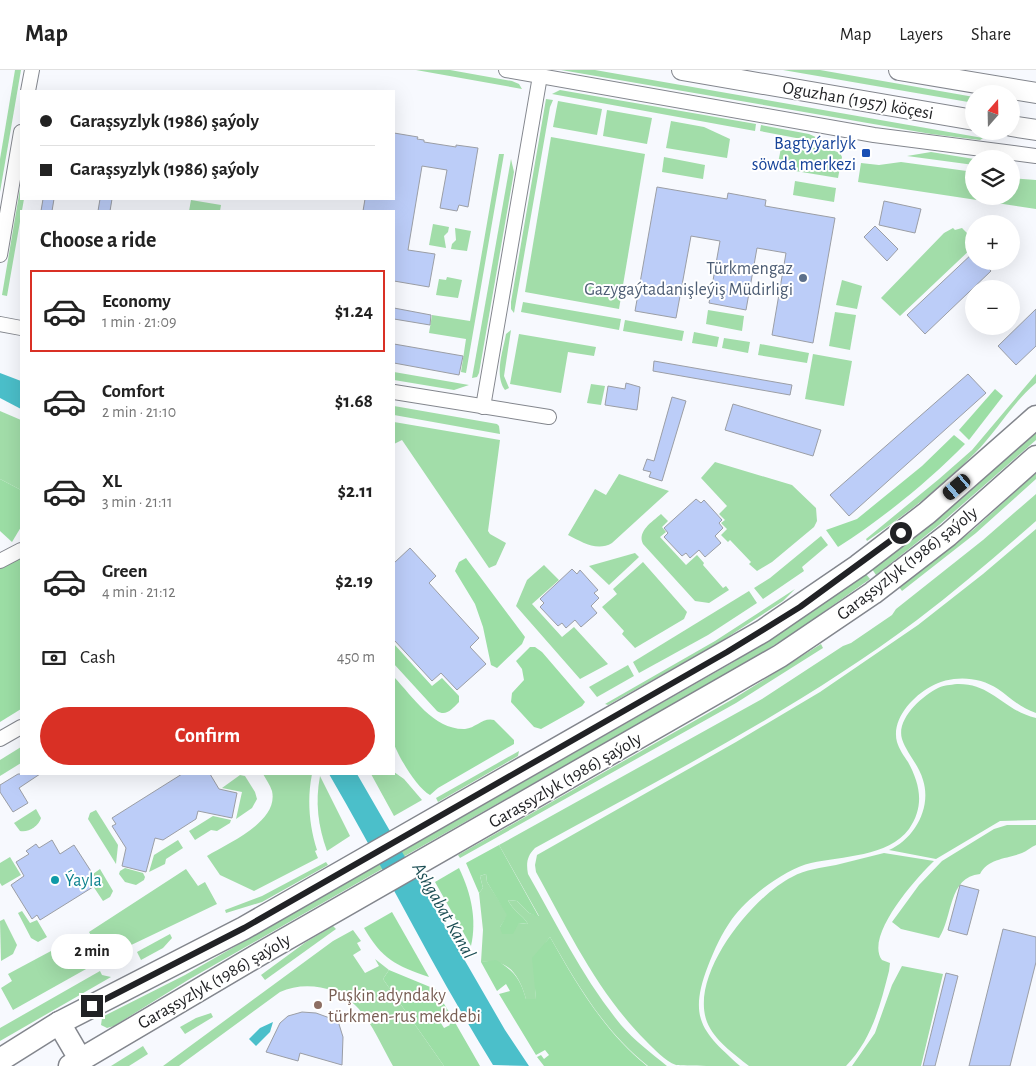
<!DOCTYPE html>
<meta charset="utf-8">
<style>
body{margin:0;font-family:"Alegreya Sans",sans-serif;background:#f6f6f6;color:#222;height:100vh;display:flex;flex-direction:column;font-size:19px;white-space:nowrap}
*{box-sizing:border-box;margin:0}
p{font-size:16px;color:#767676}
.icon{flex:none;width:28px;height:28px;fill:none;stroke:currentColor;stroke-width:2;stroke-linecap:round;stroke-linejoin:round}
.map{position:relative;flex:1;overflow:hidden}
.sheet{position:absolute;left:20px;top:140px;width:375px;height:565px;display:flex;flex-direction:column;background:#fff;border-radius:0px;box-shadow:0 5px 20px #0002}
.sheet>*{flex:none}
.guide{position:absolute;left:20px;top:20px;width:375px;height:110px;border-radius:0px;box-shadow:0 5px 20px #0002;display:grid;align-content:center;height:110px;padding:0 20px;background:#fff}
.needle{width:32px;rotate:20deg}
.buttons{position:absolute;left:965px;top:15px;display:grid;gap:10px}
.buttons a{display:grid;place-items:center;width:55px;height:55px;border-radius:50%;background:#fff;box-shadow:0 5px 20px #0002;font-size:25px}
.end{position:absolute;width:22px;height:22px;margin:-11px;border:6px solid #212225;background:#fff;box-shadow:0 0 0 2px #fff}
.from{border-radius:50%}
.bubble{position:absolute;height:35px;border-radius:18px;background:#fff;box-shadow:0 5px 20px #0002;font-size:16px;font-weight:700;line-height:35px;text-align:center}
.car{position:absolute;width:15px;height:30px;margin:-15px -8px;border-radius:6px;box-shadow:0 0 4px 1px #0007;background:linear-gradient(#222 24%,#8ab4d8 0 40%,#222 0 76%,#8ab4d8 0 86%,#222 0)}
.guide b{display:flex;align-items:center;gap:18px;height:48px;font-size:19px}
.guide b+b{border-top:1px solid #e0e0e0}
.guide i{width:12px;height:12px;background:#222}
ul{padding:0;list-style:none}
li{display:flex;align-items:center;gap:15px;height:82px;margin:0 10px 8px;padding:0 10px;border:2px solid transparent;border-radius:0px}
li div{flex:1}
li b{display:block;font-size:19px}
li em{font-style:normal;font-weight:700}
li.on{border-color:#d93025}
li>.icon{width:45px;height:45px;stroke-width:1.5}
h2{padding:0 20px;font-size:22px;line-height:60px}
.pay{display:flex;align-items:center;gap:12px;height:55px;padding:0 20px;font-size:19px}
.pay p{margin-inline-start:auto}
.cta{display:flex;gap:10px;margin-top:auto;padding:10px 20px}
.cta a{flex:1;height:58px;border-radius:30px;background:#d93025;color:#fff;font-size:20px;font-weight:700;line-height:58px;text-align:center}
header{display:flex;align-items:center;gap:30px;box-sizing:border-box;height:70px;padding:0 25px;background:#fff;border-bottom:1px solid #e0e0e0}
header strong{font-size:24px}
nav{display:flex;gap:28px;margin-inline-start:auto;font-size:18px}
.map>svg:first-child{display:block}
.green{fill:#a2dda9}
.forest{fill:#9cdea5}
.water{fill:#4bbfca}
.building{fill:#bccdf8;stroke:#9b9ea5}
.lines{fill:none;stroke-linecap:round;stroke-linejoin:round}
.minor-casing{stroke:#83868d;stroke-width:16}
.secondary-casing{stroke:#83868d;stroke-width:22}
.primary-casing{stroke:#83868d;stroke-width:25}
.minor{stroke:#fff;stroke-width:14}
.secondary{stroke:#fff;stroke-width:20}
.primary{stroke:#fff;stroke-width:22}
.route{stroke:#212225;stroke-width:6}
.transit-dot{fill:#1a4fb4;stroke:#fff;stroke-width:2}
.service-dot{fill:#5c6f8a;stroke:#fff;stroke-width:2}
.culture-dot{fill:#0f9aa8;stroke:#fff;stroke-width:2}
.education-dot{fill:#8d6e63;stroke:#fff;stroke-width:2}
.labels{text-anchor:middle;stroke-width:4;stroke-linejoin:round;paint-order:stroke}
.street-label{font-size:18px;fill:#212225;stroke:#fff}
.transit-label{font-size:18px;fill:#164399;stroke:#fff;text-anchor:end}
.service-label{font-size:18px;fill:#4e5e75;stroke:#fff;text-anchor:end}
.culture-label{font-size:18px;fill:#0d838f;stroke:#fff;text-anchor:start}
.education-label{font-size:18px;fill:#785e54;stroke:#fff;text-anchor:start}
.water-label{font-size:19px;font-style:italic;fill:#1d4f55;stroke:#fff}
</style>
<header>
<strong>Map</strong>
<nav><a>Map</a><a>Layers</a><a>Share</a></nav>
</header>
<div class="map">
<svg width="1036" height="996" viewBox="0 0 1036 996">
<rect width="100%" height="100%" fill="#f7f9fe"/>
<g class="green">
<polygon points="15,0 21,0 0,122 0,89"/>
<polygon points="416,0 450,0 512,11 519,14 522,19"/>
<polygon points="561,0 595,0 983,68 980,70 931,64"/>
<polygon points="783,0 820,0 974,27 974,33"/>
<polygon points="560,20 756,54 755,61 552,24"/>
<polygon points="546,29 553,30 550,37 514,243 511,239 511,232"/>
<polygon points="558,31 602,39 597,65 553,57"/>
<polygon points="607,40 652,48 647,74 603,66"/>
<polygon points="671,51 704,57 730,69 727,88 666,78"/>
<polygon points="761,55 809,64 833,75 760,61"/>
<polygon points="551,67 645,84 619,239 525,222"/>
<polygon points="801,76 832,80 840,83 842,87 838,108 777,98 781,78"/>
<polygon points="931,82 974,89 974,95 907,86"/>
<polygon points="499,84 504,84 466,303 461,302 466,269 429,263 432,245 470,251"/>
<polygon points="664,87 705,95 703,109 662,102"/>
<polygon points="511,89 514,102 479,303 477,307 472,308"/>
<polygon points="901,92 974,102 974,126 1011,126 1011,108 1036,110 1036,139 858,112 861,93 879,95"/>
<polygon points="795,111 836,118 834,132 793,125"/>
<polygon points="21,113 21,129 24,129 7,226 2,225"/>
<polygon points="191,130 221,135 220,141 189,141"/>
<polygon points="433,154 449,157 448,162 444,166 446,178 429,175"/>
<polygon points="455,158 471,161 467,181 451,179 452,174 456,170"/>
<polygon points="953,158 955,160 962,158 974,170 974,176 900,246 881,228 944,163"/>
<polygon points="447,207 462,210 458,228 436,225 439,209 446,210"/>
<polygon points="842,210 862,216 857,239 836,235"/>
<polygon points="523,232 621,249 619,260 521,242"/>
<polygon points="708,240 744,246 742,261 706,254"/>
<polygon points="835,242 856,245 850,280 829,276"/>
<polygon points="625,250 684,261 682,271 623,261"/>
<path d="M 511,260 L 504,306 L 509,318 L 505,320 C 494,305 503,281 506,264 Z"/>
<polygon points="694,262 719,267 717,277 692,273"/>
<polygon points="519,264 596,277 594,286 568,282 561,323 510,314"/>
<polygon points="724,268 750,272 748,283 722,278"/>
<polygon points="760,274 809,283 807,293 758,285"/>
<polygon points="813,284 852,291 844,336 805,329"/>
<polygon points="394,302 469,315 454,320 394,310"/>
<path d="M 1036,304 L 1036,313 C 1012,333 997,361 975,383 C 943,416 905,445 867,471 L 866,469 L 939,409 L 972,380 Z"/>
<polygon points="591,314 605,316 601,335 587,333"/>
<polygon points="394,336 497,354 499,356 500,364 394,345"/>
<polygon points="0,341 21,350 21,420 0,409"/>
<polygon points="394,352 500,370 488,461 490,464 506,473 496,495 489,498 402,370 394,374"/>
<polygon points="1036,360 1036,370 939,455 876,505 872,499"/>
<polygon points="715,392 792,415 816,438 817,451 814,457 772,492 757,501 749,494 751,492 730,470 728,472 721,465 727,459 721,453 725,450 719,444 727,436 701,408"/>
<polygon points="1036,403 1036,409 976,463 902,521 899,517 973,460"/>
<path d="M 619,404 L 669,421 L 612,473 C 597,482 582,472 568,465 L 595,419 L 606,425 Z"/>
<path d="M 1036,424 L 1036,451 C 997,485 958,519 917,550 C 798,639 664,707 535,778 C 527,786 526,793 528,804 C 557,855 584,910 621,955 C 634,970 651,983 667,996 L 648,996 C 604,961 577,914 550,867 C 536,883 534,908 536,929 L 526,929 C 519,904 508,888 481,892 L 483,860 L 479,823 L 483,818 L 480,806 L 486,804 L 487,812 L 508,845 L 500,857 L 519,853 L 528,854 C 522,844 513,841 508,830 L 517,831 L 529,843 L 539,846 L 499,775 L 762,629 L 843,576 L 851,573 L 892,545 L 896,539 L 983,470 Z"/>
<path d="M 661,444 L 668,451 L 662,457 L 666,462 L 660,467 L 686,495 L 697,485 L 704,493 L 703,495 L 723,518 L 726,516 L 729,520 L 709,533 L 695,531 L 643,474 C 637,461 652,452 661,444 Z"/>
<path d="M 1036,459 L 1036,643 C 1020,638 1011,628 998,619 C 978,606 951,605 930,617 C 912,627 891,650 897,672 C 899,679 904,686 908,692 C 920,714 925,736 909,759 C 888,787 842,786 811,793 C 785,799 748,827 732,849 C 722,863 714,880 708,896 C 688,948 702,962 740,996 C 730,996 682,996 676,995 C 665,991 654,979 646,971 C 598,923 569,862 536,802 L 535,795 L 537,785 L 736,672 L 820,622 L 918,555 L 983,504 Z"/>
<polygon points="821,466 828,475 802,497 804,501 763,529 754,518 770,508"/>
<polygon points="635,483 639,487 609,515 589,496"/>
<polygon points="643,492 687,542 684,549 635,578 622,564 624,561 602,537 617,524 613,519"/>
<polygon points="544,495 559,510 532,534 562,567 574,557 608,594 580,609 516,536 527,510"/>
<polygon points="866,504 870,509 798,560 736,599 403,787 188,910 114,956 107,958 101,955 102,948 104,946 185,905 732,593 794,554"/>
<polygon points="795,519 783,531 717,574 608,635 605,634 715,571"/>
<polygon points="749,521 757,533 708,565 639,603 633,592"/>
<polygon points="821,574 823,578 736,633 460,788 458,785 733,629"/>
<polygon points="628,595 634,606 597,627 589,617"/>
<path d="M 957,614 C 992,613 1004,641 1036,648 L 1036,750 L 1000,751 L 936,789 L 889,780 C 914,769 932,738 923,710 C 919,695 907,684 902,669 C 896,649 922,626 938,618 C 944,615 950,615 957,614 Z"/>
<polygon points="21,677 21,693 0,706 0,690"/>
<polygon points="519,681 518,686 438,732 436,728"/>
<polygon points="394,702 404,709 422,730 394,746 371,704 394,704"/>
<path d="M 263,704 L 312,704 C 307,729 309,755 317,780 L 315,781 L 318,788 L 254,821 L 220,805 L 207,786 C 228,773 279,752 272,721 C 270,715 266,709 263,704 Z"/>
<polygon points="240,705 245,706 255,722 257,729 252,738 236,749 242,722 222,718"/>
<path d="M 320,706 L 350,766 L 327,781 C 318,756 315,732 320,706 Z"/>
<path d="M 36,739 L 41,748 C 39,756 28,763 20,761 L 14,753 Z"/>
<polygon points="96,740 118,775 116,794 88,749 90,743"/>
<polygon points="213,746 231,750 230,753 217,761 211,760 195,770 189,761"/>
<path d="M 1007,755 L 1036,755 L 1036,775 C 1031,777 1027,781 1022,783 C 1007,789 988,788 980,804 C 948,807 953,847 939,868 L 901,859 L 892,852 L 919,815 L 942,791 L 994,759 Z"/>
<polygon points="178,770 183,778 166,789 165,794 149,802 154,785"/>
<path d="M 884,783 L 934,791 C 917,807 864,866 882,890 L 890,893 L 889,901 C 880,936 872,969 846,996 L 749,996 C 734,984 714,970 707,952 C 689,905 752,827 792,807 C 806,799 821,798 836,795 C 852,791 868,787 884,783 Z"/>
<polygon points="10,787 21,805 2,816 0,813 0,793"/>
<polygon points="326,792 328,795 262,832 226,843 225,840 262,826"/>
<polygon points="125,798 143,803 145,807 144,810 136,815 125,812 119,804 120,801"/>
<polygon points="100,799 113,821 110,827 103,831 91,813 97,809 93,804"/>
<polygon points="186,799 198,816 205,812 217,834 104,888 89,862"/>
<polygon points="22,841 30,853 37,850 47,867 38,872 31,868 18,843"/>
<polygon points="4,849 17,875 13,884 1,891 0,851"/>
<polygon points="333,856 336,859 265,910 261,905 306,872"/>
<path d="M 353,860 L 361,871 L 357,873 L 361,880 L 353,885 L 365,903 L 379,896 L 375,889 L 389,900 L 383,909 L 444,996 L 393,996 C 382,977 372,952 356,936 C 337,916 304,911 280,922 L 179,996 L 163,996 L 333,871 Z"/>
<polygon points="170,864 172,868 163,878 141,890 137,882"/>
<polygon points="79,866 95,894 13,940 1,918 12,911 8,904"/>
<polygon points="902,896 943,904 921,996 852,996 875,963 892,915"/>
<polygon points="100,901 102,905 111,907 0,971 0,958"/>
<polygon points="211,943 213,947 185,964 180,957 196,948"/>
<polygon points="143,976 148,984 129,996 111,996"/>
</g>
<g class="forest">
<polygon points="995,319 1003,326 969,370 959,360"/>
<path d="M 954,365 L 965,374 C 930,410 881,450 838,477 L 826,460 L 857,449 L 922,396 Z"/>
<polygon points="0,409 21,420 21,457 12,472 0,461"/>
<polygon points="21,485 21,639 0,652 0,499"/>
<polygon points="466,488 525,567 522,574 497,598 491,595 483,557 475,534 455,501 459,492"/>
<path d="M 394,574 L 432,616 L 442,608 L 459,626 L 459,632 C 452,639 446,647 437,641 L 394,594 Z"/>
<polygon points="530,577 535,577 542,582 585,632 582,636 541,659 534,657 511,632 512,623 524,610 522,599 516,591"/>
<path d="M 394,607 C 413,627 434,660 465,659 C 476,658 483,647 494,650 L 514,670 L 514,674 L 438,718 L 430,725 C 418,719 399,688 394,674 C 391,664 394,621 394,607 Z"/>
<path d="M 499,775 L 539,847 L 529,843 L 517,831 L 508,830 C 513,841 522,844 528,854 L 519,853 L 513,864 L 502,864 L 500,857 L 507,845 L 487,812 L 486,804 L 480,806 L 483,818 L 479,823 L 466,793 Z"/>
<path d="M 459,798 C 471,823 477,849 471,876 L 435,812 Z"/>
<path d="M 392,842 L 429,907 C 396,896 382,889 364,858 Z"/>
<path d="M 550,867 C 577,915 604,961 647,996 L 544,996 L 537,987 L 541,985 L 544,989 L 549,985 L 545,980 L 536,985 L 499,924 L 510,921 L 506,914 L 497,921 L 481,892 L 496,890 C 514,901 520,908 526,929 L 536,929 L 532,888 Z"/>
<polygon points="389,900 435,919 452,947 447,949 445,947 439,950 444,958 450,955 448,952 453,949 480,996 444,996 383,909"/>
</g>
<g class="water">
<polygon points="0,303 21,311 21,339 0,328"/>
<path d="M 329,704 L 357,704 L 505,960 L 529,996 L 493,995 C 434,900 385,800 329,704 Z"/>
<polygon points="273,952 270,962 256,976 249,969 260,958"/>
</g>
<g class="building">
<polygon points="394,63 418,67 417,69 424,70 424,72 456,77 456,75 478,78 468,137 459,135 457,141 440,138 447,100 422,96 408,180 435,184 429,217 394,211 394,141 363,141 365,129 394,129"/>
<polygon points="657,117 727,129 728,123 766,130 765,136 835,148 813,273 772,265 786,183 757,178 746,240 709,233 720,171 691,166 676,248 635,241"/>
<polygon points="43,129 54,129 52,141 41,141"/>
<polygon points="100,129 112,129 110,141 98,141"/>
<polygon points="884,131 921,139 915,163 879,155"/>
<polygon points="875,156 898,179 887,191 864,167"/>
<polygon points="974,182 974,191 982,191 991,201 925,264 907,245"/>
<polygon points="394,238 431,245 430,255 394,249"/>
<polygon points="1036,239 1036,276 1016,295 998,276"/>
<polygon points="394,274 463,286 459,305 394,293"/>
<polygon points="654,291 792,315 790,325 653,301"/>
<polygon points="968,304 986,323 849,446 830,425"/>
<polygon points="626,313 640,317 637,340 605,335 608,316 625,319"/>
<polygon points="672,327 686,331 662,411 649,407 651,402 643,400 647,389 654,391"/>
<polygon points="733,334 821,360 813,386 725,360"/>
<polygon points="696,429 701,433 704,430 722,450 719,453 723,458 715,466 721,473 705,487 699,480 690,488 686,483 682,486 664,467 668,463 664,458"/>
<polygon points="410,478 436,506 429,513 479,568 470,577 486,594 457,620 441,603 432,611 394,570 394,493"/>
<polygon points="572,499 577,504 580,500 598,520 594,523 599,528 591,536 597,543 581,557 575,550 566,558 562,553 558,556 540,537 544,533 540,529"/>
<polygon points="18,704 40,704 19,718 28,733 13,742 0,722 0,715"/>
<polygon points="182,704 210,704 219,719 237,723 232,748 198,741 196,749 163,770 155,768 146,802 122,796 126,778 112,756 116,754 112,748"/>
<polygon points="52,770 60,784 74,775 96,809 90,812 93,817 40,850 37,845 32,849 11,815 24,806 16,792 29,784 26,781 36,774 39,778"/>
<polygon points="960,815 979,820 967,865 948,860"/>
<polygon points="1003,859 1036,867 1036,892 1010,996 969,996"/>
<polygon points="946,903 958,906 935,996 923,996"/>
<polygon points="302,942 316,943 338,951 343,967 342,995 300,983 298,991 266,982 280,953 288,946"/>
</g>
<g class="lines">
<g class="minor-casing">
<g id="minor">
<polyline points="506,0 874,65 1036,86"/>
<polyline points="28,21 32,0"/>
<polyline points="0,185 21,62"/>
<polyline points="0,254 21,258"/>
<polyline points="394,322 549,347"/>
<polyline points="483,337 540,6"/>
<polyline points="0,491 21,480"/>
<polyline points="0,669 21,657"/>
</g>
</g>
<g class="secondary-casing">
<g id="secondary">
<polyline points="682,0 974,50"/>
<polyline points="899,0 1036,23"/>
<polyline points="1011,56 1036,60"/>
</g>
</g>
<g class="primary-casing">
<g id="primary">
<polyline points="59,953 80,989"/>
<polyline points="0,990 59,953 244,858 763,561 858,496 927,443 1036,347"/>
<polyline points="70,996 265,881 780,586 873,523 948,465 1036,387"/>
</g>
</g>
<use href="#minor" class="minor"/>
<use href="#secondary" class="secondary"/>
<use href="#primary" class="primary"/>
</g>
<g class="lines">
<polyline class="route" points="92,936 244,858 727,582 800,537 901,463"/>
</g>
<rect class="transit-dot" x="861" y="78" width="10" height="10" rx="2.5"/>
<circle class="service-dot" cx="803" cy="208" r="5"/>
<circle class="culture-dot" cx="55" cy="810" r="5"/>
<circle class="education-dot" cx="318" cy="935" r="5"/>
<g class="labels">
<g class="street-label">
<text transform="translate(858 30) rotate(10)" y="6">Oguzhan (1957) köçesi</text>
<text transform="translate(907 493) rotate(-38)" y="6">Garaşsyzlyk (1986) şaýoly</text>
<text transform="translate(565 710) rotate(-30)" y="6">Garaşsyzlyk (1986) şaýoly</text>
<text transform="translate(214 911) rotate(-30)" y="6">Garaşsyzlyk (1986) şaýoly</text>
</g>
<g class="transit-label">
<text x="856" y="79">Bagtyýarlyk<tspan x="856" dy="21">söwda merkezi</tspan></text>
</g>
<g class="service-label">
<text x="793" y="204">Türkmengaz<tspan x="793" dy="21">Gazygaýtadanişleýiş Müdirligi</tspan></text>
</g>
<g class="culture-label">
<text x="65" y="816">Ýayla</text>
</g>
<g class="education-label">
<text x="328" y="931">Puşkin adyndaky<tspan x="328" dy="21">türkmen-rus mekdebi</tspan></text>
</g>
<g class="water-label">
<text transform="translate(445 840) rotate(60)" y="7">Ashgabat Kanal</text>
</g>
</g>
</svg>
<div class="buttons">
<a><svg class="needle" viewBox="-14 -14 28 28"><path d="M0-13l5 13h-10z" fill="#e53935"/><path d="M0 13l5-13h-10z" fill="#767676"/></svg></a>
<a><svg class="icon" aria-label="layers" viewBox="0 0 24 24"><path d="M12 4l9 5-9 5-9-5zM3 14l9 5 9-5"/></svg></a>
<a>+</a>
<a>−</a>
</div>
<i class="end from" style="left:901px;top:463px"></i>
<i class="end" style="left:92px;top:936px"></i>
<div class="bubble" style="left:51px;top:864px;width:82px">2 min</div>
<i class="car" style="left:957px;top:417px;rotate:230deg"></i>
<div class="guide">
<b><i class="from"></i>Garaşsyzlyk (1986) şaýoly</b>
<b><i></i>Garaşsyzlyk (1986) şaýoly</b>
</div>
<section class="sheet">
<h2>Choose a ride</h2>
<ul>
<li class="on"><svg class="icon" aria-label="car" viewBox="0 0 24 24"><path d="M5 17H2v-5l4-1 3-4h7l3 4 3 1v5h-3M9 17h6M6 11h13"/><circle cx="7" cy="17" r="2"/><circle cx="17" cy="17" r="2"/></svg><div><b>Economy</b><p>1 min · 21:09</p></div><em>$1.24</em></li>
<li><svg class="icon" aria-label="car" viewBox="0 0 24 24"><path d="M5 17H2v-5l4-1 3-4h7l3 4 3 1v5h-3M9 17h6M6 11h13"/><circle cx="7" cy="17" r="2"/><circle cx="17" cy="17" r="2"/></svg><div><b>Comfort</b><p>2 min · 21:10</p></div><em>$1.68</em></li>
<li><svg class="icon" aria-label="car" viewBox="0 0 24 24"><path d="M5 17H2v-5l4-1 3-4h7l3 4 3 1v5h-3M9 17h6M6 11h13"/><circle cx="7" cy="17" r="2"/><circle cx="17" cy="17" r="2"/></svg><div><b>XL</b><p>3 min · 21:11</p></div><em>$2.11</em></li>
<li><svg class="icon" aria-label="car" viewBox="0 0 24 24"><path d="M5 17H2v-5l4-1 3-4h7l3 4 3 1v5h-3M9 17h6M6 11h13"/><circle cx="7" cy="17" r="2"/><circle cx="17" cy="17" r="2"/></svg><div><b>Green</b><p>4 min · 21:12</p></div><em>$2.19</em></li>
</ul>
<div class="pay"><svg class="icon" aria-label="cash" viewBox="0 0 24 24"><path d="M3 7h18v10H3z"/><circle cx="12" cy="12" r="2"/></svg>Cash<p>450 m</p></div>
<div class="cta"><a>Confirm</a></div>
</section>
</div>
